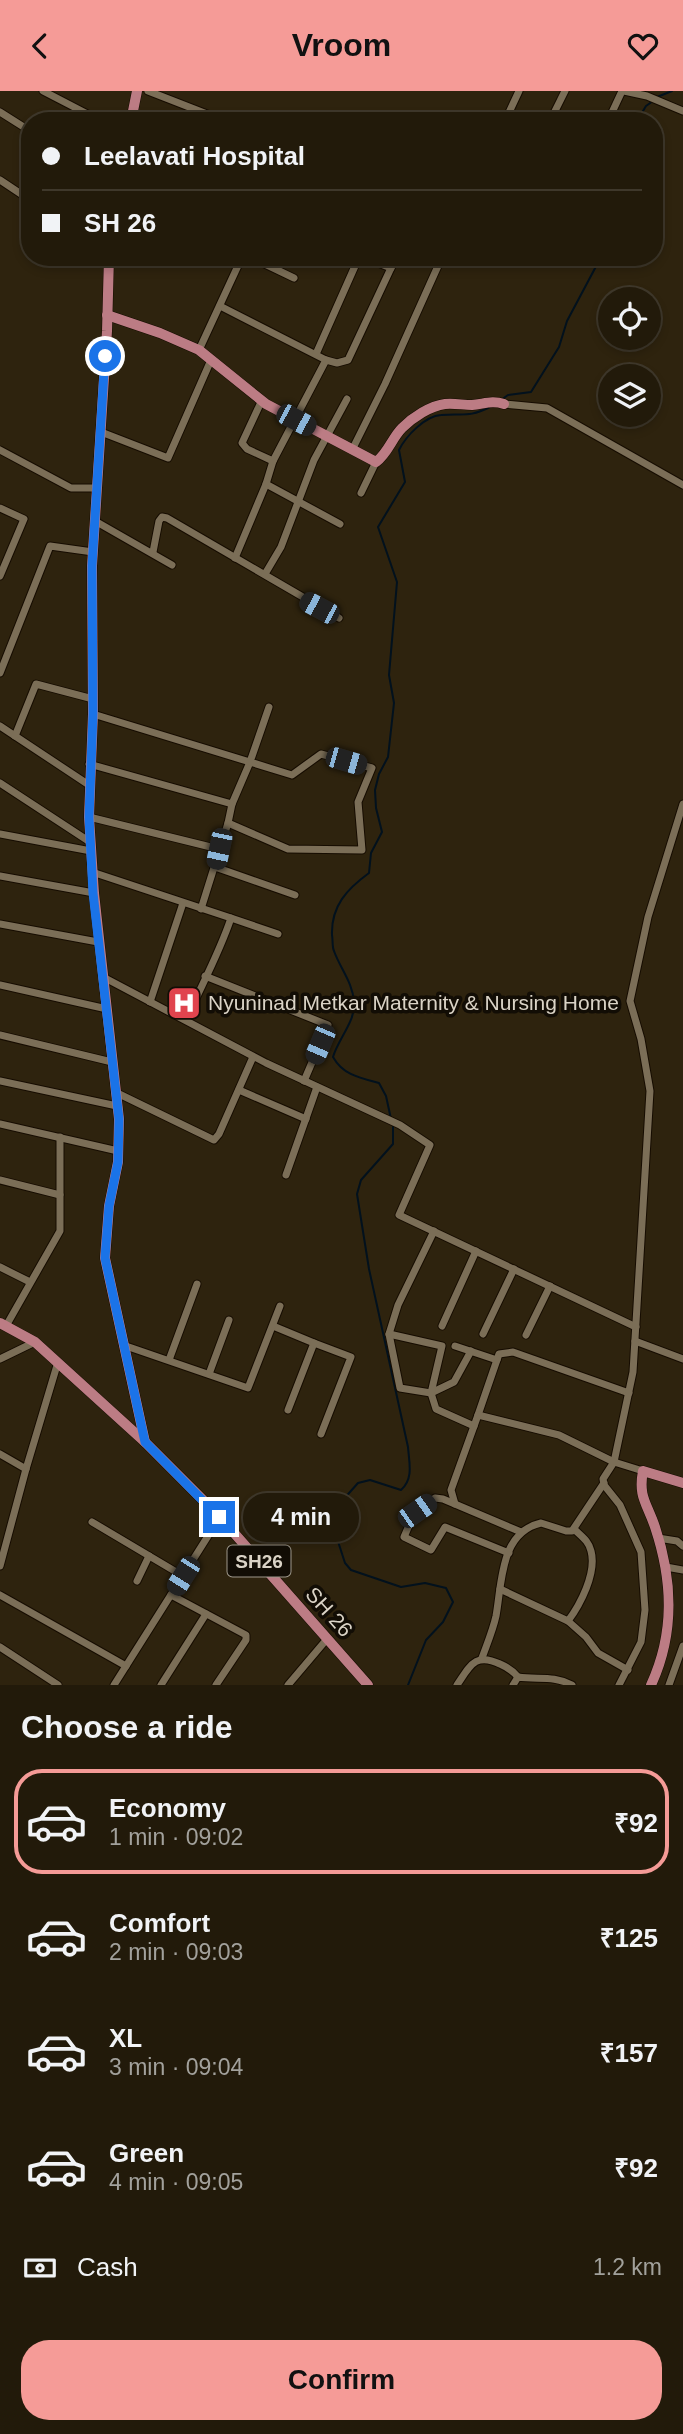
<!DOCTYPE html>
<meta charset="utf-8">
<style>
body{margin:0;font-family:Arial,sans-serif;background:#2a2313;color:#f1f3f6;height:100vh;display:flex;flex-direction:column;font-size:26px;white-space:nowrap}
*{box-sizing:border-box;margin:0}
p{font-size:23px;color:#a2a19c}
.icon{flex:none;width:38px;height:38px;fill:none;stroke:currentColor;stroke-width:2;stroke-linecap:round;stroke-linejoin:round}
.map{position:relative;height:1594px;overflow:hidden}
.panel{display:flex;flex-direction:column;background:#221a0a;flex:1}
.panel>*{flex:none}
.top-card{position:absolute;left:21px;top:21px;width:642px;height:154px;border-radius:28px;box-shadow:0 4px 10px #0003,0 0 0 2px #3f382b;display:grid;align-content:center;height:154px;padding:0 21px;background:#221a0a}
.buttons{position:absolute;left:598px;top:196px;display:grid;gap:14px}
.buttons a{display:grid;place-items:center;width:63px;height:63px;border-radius:50%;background:#221a0a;box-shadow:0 4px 10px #0003,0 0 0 2px #3f382b;font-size:35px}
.end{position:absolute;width:32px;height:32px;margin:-16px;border:9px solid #1a73e8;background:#fff;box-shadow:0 0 0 4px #fff}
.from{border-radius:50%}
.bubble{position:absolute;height:49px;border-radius:24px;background:#221a0a;box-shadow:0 4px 10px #0003,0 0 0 2px #3f382b;font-size:23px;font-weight:700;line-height:49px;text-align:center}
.car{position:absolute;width:21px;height:42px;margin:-21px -10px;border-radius:9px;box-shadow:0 0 5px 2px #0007;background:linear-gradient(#222 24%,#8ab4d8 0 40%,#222 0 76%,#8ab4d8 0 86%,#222 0)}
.top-card b{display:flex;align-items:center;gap:24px;height:66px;font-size:26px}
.top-card b+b{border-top:2px solid #3f382b}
.top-card i{width:18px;height:18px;background:#f1f3f6}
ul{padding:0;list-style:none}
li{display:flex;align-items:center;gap:21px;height:105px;margin:0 14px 10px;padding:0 7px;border:4px solid transparent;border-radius:28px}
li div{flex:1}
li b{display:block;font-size:26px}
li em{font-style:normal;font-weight:700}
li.current{border-color:#f59b97}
li>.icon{width:63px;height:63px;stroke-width:1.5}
h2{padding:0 21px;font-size:32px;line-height:84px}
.pay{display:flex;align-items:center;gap:18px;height:77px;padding:0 21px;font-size:26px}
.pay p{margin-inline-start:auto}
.action{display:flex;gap:14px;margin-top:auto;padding:14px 21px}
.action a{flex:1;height:80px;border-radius:28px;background:#f59b97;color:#111;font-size:28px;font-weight:700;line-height:80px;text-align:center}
header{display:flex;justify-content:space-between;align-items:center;height:91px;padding:0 21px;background:#f59b97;color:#111;font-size:32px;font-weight:700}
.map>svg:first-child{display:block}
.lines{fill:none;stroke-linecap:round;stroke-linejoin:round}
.stream{stroke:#02111d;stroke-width:2}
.minor-casing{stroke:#160c00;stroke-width:9}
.major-casing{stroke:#160c00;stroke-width:11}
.minor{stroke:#7b6e57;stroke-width:7}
.major{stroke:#bc7c84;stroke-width:10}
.route{stroke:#1a73e8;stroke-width:9}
.labels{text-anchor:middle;stroke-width:7;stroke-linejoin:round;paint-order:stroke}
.shield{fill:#120d05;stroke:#9e988c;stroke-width:2}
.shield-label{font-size:19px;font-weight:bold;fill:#dad3c6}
.poi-label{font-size:21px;fill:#dad3c6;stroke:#120d05;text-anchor:start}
.street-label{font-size:21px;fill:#dad3c6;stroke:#120d05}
</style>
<header><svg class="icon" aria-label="back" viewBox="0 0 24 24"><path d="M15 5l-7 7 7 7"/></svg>Vroom<svg class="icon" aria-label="heart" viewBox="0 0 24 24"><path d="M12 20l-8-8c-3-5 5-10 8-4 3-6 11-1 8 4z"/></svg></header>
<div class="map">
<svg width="683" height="1594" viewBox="0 0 683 1594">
<rect width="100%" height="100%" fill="#2e230e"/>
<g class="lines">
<g class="stream">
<polyline points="657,6 672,0"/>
<polyline points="637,30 646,15 653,10"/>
<polyline points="501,309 508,304 531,301 559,256 567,230 601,166"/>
<path d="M 391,1028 L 386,1005 L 379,992 C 360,987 343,984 333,966 C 338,948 356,930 354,911 C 353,892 340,877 334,860 C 332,856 333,849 332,844 C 331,815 347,798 369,782 L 371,762 L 382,741 L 376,717 L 375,699 L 379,683 L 388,666 L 394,612 L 389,584 L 397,491 L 378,436 L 405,391 L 399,359 C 406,345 425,325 441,324 C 464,322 468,327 490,316"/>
<path d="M 393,1034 L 393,1053 L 361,1089 L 357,1103 L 369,1178 L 408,1356 C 409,1371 414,1388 401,1399 L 370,1389 L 358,1392 L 342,1410 L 335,1423 L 333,1435 L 345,1472 L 351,1479 L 401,1496 L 425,1492 L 446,1497 L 453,1511 L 443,1531 L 426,1549 L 408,1594"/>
</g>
<g class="minor-casing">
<g id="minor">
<polyline points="43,0 101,30"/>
<polyline points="148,0 225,30"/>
<polyline points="624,0 647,5 683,20"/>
<polyline points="0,21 30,40"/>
<polyline points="505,30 519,0"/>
<polyline points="550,30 565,0"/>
<polyline points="608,30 622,0"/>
<polyline points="0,89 30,109"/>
<polyline points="250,166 294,187"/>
<polyline points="391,177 396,166"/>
<polyline points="220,215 326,269 337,272 348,269 391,177 363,166"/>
<polyline points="199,259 242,166"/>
<polyline points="316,263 359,166"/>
<polyline points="262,309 242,352 247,358 273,370"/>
<polyline points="504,313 547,317 683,394"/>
<polyline points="101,341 168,367 211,269"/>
<polyline points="0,359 71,397 97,397"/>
<polyline points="352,359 385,293 442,166"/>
<polyline points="266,393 340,433"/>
<polyline points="361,402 376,371"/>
<polyline points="0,417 24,428 0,485"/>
<polyline points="95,430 172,474"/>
<polyline points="153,461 159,430 162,426 167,427 339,527"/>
<polyline points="235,467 266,393 273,370 326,269"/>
<polyline points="265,483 281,456 314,369 347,308"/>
<polyline points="0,582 50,455 93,461"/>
<polyline points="93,623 250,671 232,713"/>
<polyline points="0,635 89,694"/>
<polyline points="15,645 36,593 93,608"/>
<polyline points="89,673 232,713 228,732 201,818"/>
<polyline points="0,692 90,751"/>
<polyline points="89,726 219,758"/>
<polyline points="228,732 288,758 362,759 358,711 372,677 321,663 292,684 250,671 269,616"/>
<polyline points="0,743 91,760"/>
<polyline points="215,776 295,804"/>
<path d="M 92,781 L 231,827 C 219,863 201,895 186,929"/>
<polyline points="0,785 94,802"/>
<polyline points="231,827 278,843"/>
<polyline points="0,833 98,851"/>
<polyline points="205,885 328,934 304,990"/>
<polyline points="105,887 266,972 400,1034 430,1054 399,1124 636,1236"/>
<polyline points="0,894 107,918"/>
<polyline points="150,911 183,812"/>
<polyline points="0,944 112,971"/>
<polyline points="0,990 117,1015"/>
<polyline points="239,999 306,1028"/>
<polyline points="115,1001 214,1049 219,1043 253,966"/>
<polyline points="0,1033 118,1060"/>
<polyline points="286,1084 317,996"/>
<polyline points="0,1089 60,1104"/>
<polyline points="434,1140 398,1214 389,1243 400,1297 431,1302 454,1291 471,1260"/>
<polyline points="0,1176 30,1191"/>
<polyline points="6,1235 60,1140 60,1046"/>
<polyline points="273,1235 314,1252 288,1319"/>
<polyline points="442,1235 476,1160"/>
<polyline points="389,1243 442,1255 431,1302 436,1318 474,1335"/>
<polyline points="483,1243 514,1178"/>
<polyline points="526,1244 550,1195"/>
<polyline points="635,1250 683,1268"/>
<polyline points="314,1252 351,1266 321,1343"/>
<polyline points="123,1254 248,1297 280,1215"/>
<polyline points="455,1255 497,1269"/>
<polyline points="0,1268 35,1251"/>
<polyline points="169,1269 197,1193"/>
<polyline points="209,1283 229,1229"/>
<polyline points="478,1324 499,1263 513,1261 629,1302"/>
<polyline points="0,1363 26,1378"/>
<polyline points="643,1380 614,1371 633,1281 650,1000 641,948 630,910 648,826 683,713"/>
<polyline points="455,1413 451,1399 478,1324 559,1344 614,1371 603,1388 604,1394 620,1414 641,1461 645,1519 641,1551 619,1594"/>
<polyline points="92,1431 183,1485"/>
<polyline points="658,1447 677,1450 683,1455"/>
<polyline points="509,1462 445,1436 431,1459 404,1446 413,1425 435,1407 443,1408 521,1441"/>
<polyline points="0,1475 26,1378 58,1271"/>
<polyline points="666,1476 683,1479"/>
<polyline points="137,1490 149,1465"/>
<path d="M 500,1498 L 568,1530 C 580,1514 597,1482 591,1460 C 589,1450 581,1445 574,1438"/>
<polyline points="0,1504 126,1575"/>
<polyline points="171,1504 246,1544 246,1549 216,1594"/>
<polyline points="568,1530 586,1546 598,1562 628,1579"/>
<polyline points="0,1556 58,1594"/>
<path d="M 482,1567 C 487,1553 493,1539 496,1525 C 502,1492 500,1441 541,1432 L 566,1440 L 572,1440 L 604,1392"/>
<polyline points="114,1594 220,1426"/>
<polyline points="161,1594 206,1523"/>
<polyline points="288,1594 327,1548"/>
<path d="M 457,1594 C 470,1575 475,1561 500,1573 C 507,1576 513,1580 518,1586"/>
<path d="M 513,1594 L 518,1586 C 538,1589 553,1584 572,1594"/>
<polyline points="669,1594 683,1555"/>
</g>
</g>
<g class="major-casing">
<g id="major">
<polyline points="131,30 137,0"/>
<polyline points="109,166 107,240 92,475 93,623 89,726 94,802 119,1028 118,1071 109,1115 105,1167 145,1351"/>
<path d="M 107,224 L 160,242 L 199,259 L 266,313 L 376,371 C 388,362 392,347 402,337 C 413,326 430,315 445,313 C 454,312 463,314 472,314 C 484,313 492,309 504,313"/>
<polyline points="0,1232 35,1251 145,1351 220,1426 368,1594"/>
<path d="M 651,1594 C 675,1542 673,1490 655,1436 C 647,1412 638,1406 643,1380 L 683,1392"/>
</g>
</g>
<use href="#minor" class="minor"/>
<use href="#major" class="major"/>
</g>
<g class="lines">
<polyline class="route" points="105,265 92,475 93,623 89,726 93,802 119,1028 118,1071 109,1115 105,1167 145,1351 219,1426"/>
</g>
<defs>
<g id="hospital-square" transform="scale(1.75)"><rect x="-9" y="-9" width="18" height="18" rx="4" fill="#e0444e" stroke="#120d05"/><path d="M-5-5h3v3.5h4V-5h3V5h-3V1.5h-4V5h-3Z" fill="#fff"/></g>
</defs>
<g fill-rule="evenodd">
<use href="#hospital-square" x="184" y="912"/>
</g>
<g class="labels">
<rect class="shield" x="227.5" y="1454.5" width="63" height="31" rx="5"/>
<g class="shield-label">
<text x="259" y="1477">SH26</text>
</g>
<g class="poi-label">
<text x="208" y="919">Nyuninad Metkar Maternity &amp; Nursing Home</text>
</g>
<g class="street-label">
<text transform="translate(329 1521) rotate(48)" y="7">SH 26</text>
</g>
</g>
</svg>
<div class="buttons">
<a><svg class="icon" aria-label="locate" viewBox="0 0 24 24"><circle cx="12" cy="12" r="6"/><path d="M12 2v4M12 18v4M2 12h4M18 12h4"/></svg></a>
<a><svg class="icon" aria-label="layers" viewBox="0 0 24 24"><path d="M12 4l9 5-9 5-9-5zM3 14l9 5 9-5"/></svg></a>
</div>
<i class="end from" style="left:105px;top:265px"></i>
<i class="end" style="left:219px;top:1426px"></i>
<div class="bubble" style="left:243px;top:1402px;width:116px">4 min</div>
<i class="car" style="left:296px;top:329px;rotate:118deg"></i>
<i class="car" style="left:319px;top:517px;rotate:298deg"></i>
<i class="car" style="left:346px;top:670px;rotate:106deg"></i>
<i class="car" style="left:219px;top:758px;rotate:192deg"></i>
<i class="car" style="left:320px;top:953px;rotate:203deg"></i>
<i class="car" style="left:417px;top:1420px;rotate:55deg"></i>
<i class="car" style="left:183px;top:1485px;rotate:212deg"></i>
<div class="top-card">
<b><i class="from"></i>Leelavati Hospital</b>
<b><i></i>SH 26</b>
</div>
</div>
<section class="panel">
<h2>Choose a ride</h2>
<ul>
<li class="current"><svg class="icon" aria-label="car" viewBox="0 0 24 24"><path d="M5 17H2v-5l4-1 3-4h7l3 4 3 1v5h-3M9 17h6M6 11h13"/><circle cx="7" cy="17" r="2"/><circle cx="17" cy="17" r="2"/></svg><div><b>Economy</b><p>1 min · 09:02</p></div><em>₹92</em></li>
<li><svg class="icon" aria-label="car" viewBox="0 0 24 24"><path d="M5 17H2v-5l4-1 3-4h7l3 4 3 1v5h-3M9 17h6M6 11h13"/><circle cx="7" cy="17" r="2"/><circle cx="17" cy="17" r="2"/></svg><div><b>Comfort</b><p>2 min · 09:03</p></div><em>₹125</em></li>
<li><svg class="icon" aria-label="car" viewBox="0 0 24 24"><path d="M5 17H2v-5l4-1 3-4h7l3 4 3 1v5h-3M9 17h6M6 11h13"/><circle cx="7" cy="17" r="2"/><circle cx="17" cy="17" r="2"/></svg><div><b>XL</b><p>3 min · 09:04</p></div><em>₹157</em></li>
<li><svg class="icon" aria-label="car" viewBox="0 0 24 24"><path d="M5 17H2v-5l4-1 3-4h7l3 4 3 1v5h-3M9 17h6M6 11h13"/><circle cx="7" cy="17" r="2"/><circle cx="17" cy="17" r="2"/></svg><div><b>Green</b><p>4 min · 09:05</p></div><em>₹92</em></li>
</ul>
<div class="pay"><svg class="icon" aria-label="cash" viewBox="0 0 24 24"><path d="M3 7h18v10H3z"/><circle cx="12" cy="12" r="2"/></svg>Cash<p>1.2 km</p></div>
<div class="action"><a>Confirm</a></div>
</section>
